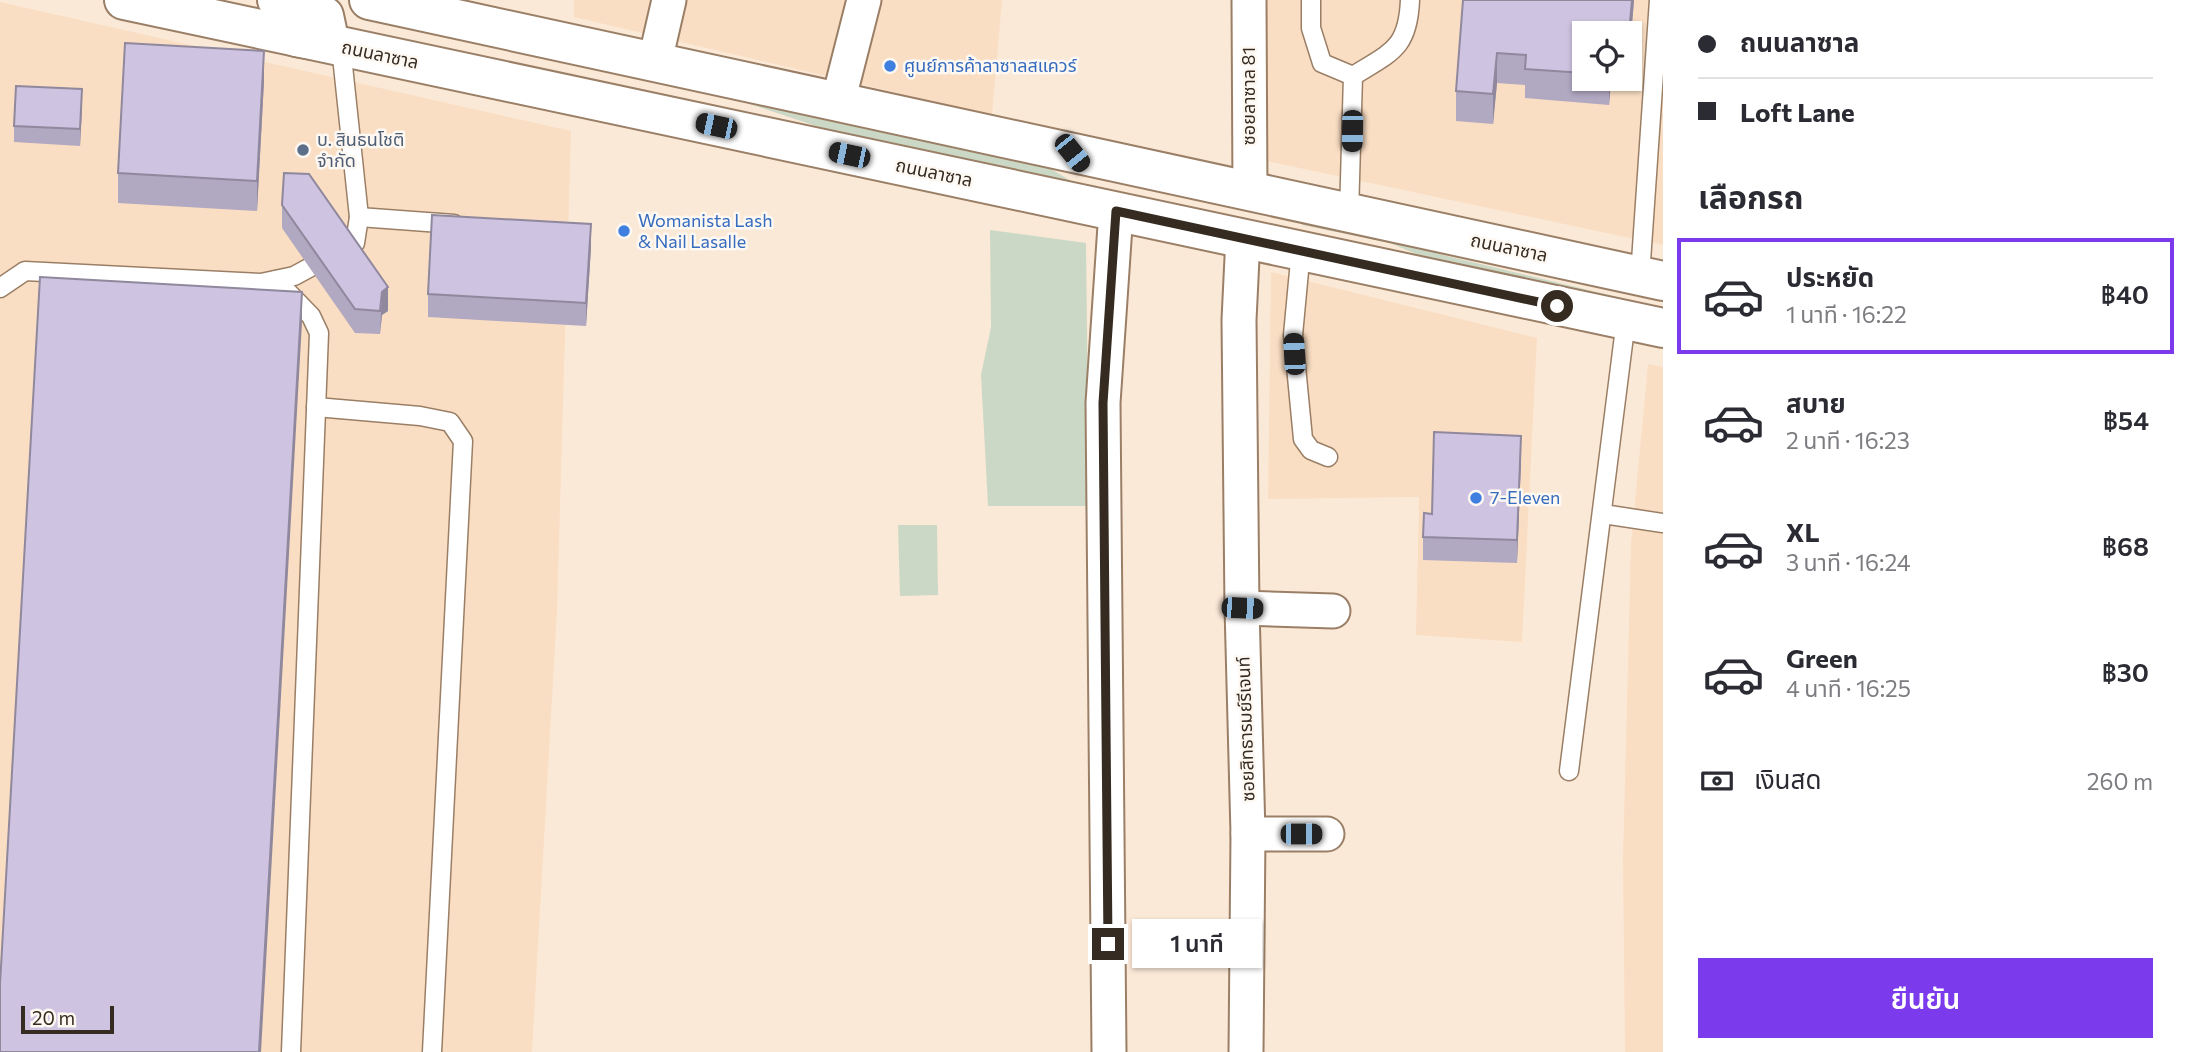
<!DOCTYPE html>
<html lang="th">
<meta charset="utf-8">
<style>
body{margin:0;font-family:Commissioner,"Noto Sans Thai",sans-serif;background:#f2f2f3;color:#2b2b33;height:100vh;display:flex;flex-direction:column;font-size:26px;white-space:nowrap}
*{box-sizing:border-box;margin:0}
p{font-size:23px;color:#7c7c81}
.icon{flex:none;width:38px;height:38px;fill:none;stroke:currentColor;stroke-width:2;stroke-linecap:round;stroke-linejoin:round}
.map{position:relative;flex:1;overflow:hidden}
.details{display:flex;flex-direction:column;background:#fff;width:525px}
.details>*{flex:none}
.guide{display:grid;align-content:center;height:154px;padding:0 35px;background:#fff}
.fabs{position:absolute;left:1572px;top:21px;display:grid;gap:14px}
.fabs a{display:grid;place-items:center;width:70px;height:70px;border-radius:0px;background:#fff;box-shadow:0 2px 5px #0004;font-size:35px}
.scale{position:absolute;left:21px;bottom:18px;width:93px;box-sizing:border-box;padding-left:7px;border:4px solid #362b20;border-top:0;font-size:19px;line-height:24px;white-space:nowrap;color:#362b20;-webkit-text-stroke:5px #fef8f3;paint-order:stroke}
.end{position:absolute;width:32px;height:32px;margin:-16px;border:9px solid #362b20;background:#fff;box-shadow:0 0 0 4px #fff}
.from{border-radius:50%}
.bubble{position:absolute;height:49px;border-radius:0px;background:#fff;box-shadow:0 2px 5px #0004;font-size:23px;font-weight:600;line-height:49px;text-align:center}
.car{position:absolute;width:21px;height:42px;margin:-21px -10px;border-radius:9px;box-shadow:0 0 5px 2px #0007;background:linear-gradient(#222 24%,#8ab4d8 0 40%,#222 0 76%,#8ab4d8 0 86%,#222 0)}
.guide b{display:flex;align-items:center;gap:24px;height:66px;font-size:26px}
.guide b+b{border-top:2px solid #e1e1e2}
.guide i{width:18px;height:18px;background:#2b2b33}
ul{padding:0;list-style:none}
li{display:flex;align-items:center;gap:21px;height:116px;margin:0 14px 10px;padding:0 21px;border:4px solid transparent;border-radius:0px}
li div{flex:1}
li b{display:block;font-size:26px}
li em{font-style:normal;font-weight:600}
li.on{border-color:#7c3aed}
li>.icon{width:63px;height:63px;stroke-width:1.5}
h2{padding:0 35px;font-size:32px;line-height:84px}
.pay{display:flex;align-items:center;gap:18px;height:77px;padding:0 35px;font-size:26px}
.pay p{margin-inline-start:auto}
.primary-button{display:flex;gap:14px;margin-top:auto;padding:14px 35px}
.primary-button a{flex:1;height:80px;border-radius:0px;background:#7c3aed;color:#fff;font-size:28px;font-weight:600;line-height:80px;text-align:center}
main{display:flex;flex:1;min-height:0}
.map>svg:first-child{display:block}
.built{fill:#fadec3;fill-rule:evenodd}
.green{fill:#cbd8c5}
.lines{fill:none;stroke-linecap:round;stroke-linejoin:round}
.lane-casing{stroke:#9a7f66;stroke-width:21}
.street-casing{stroke:#9a7f66;stroke-width:37}
.secondary-casing{stroke:#9a7f66;stroke-width:42}
.lane{stroke:#fff;stroke-width:18}
.street{stroke:#fff;stroke-width:33}
.secondary{stroke:#fff;stroke-width:38}
.wall{fill:#b1a8c1}
.shaded-wall{fill:#90889d}
.building{fill:#cec3e0;stroke:#90889d;stroke-width:2}
.route{stroke:#362b20;stroke-width:9}
.shop-dot{fill:#3f7fe0;stroke:#fef8f3;stroke-width:2.5}
.service-dot{fill:#5c6f8a;stroke:#fef8f3;stroke-width:2.5}
.labels{text-anchor:middle;stroke-width:5;stroke-linejoin:round;paint-order:stroke}
.street-label{font-size:18px;fill:#362b20;stroke:#fef8f3}
.shop-label{font-size:18px;fill:#366cbe;stroke:#fef8f3;text-anchor:start}
.service-label{font-size:18px;fill:#4e5e75;stroke:#fef8f3;text-anchor:start}
</style>
<main>
<div class="map">
<svg width="1663" height="1052" viewBox="0 0 1663 1052">
<rect width="100%" height="100%" fill="#fbe9d8"/>
<g class="built">
<polygon points="574,0 1002,0 992,115 574,17"/>
<path d="M 1265,0 L 1663,0 L 1663,245 L 1267,161 ZM 1584,33 L 1629,33 L 1629,79 L 1584,79 Z"/>
<polygon points="0,2 571,131 557,610 532,1052 0,1052"/>
<polygon points="1271,272 1537,338 1522,642 1416,635 1419,497 1268,499"/>
<polygon points="1648,364 1663,367 1663,1052 1625,1052 1623,858 1631,544"/>
</g>
<g class="green">
<polygon points="756,100 1044,165 1073,182 1166,205 840,134 747,103"/>
<polygon points="1306,219 1389,237 1443,255 1663,308 1663,316 1454,270 1390,243 1302,225"/>
<polygon points="990,230 1086,243 1089,506 988,506 981,375 991,327"/>
<polygon points="898,525 937,525 938,595 900,596"/>
</g>
<g class="lines">
<g class="lane-casing">
<g id="lane">
<polyline points="1311,0 1311,28 1322,63 1353,76"/>
<path d="M 1349,214 L 1353,76 C 1391,52 1408,49 1410,0"/>
<polyline points="359,217 454,224"/>
<polyline points="1301,250 1293,335 1303,439 1311,450 1328,457"/>
<polyline points="1640,276 1659,0"/>
<polyline points="276,280 311,316 319,333 291,1052"/>
<polyline points="0,288 25,271 261,283 294,276 355,243 359,217 341,47"/>
<polyline points="316,407 420,416 450,422 463,441 432,1052"/>
<polyline points="1603,514 1663,523"/>
<polyline points="1569,771 1626,320"/>
</g>
</g>
<g class="street-casing">
<g id="street">
<polyline points="1249,0 1250,193"/>
<polyline points="655,61 669,0"/>
<polyline points="838,102 864,0"/>
<polyline points="1243,237 1239,320 1242,608 1248,834 1246,1052"/>
<polyline points="1242,608 1333,611"/>
<polyline points="1248,834 1327,834"/>
<polyline points="1109,1052 1103,403 1116,211"/>
</g>
</g>
<g class="secondary-casing">
<g id="secondary">
<polyline points="124,0 1663,328"/>
<polyline points="277,0 305,6 324,16 327,30 314,40 296,37"/>
<polyline points="369,0 1663,281"/>
</g>
</g>
<use href="#lane" class="lane"/>
<use href="#street" class="street"/>
<use href="#secondary" class="secondary"/>
</g>
<g class="wall">
<polygon points="1463,0 1634,0 1629,60 1629,33 1584,33 1584,79 1628,79 1627,84 1611,83 1609,105 1525,98 1525,85 1497,83 1493,124 1456,121 1456,91"/>
<polygon points="264,81 257,211 118,203 118,173"/>
<polygon points="82,105 80,146 14,142 14,126"/>
<polygon points="282,205 388,311 382,315 380,334 355,333 282,228"/>
<polygon points="591,247 586,326 428,317 428,294"/>
<polygon points="1521,459 1517,563 1423,560 1423,537 1432,514"/>
</g>
<g class="shaded-wall">
<polygon points="1632,0 1634,0 1629,60 1629,33"/>
<polygon points="264,51 264,81 257,211 257,181"/>
<polygon points="1497,53 1497,83 1493,124 1493,94"/>
<polygon points="1609,79 1611,79 1609,105"/>
<polygon points="82,89 82,105 80,146 80,129"/>
<polygon points="591,224 591,247 586,326 586,303"/>
<polygon points="388,287 388,311 382,315 380,334 382,292"/>
<polygon points="302,292 302,322 261,1052 259,1052"/>
<polygon points="1521,436 1521,459 1517,563 1517,540"/>
</g>
<g class="building">
<polygon points="1463,0 1632,0 1629,33 1584,33 1584,73 1525,69 1526,55 1497,53 1493,94 1456,91"/>
<polygon points="125,43 264,51 257,181 118,173"/>
<polygon points="16,86 82,89 80,129 14,126"/>
<polygon points="284,173 309,174 388,287 382,292 380,311 355,309 282,205"/>
<polygon points="432,215 591,224 586,303 428,294"/>
<polygon points="40,277 302,292 259,1052 0,1052 0,984"/>
<polygon points="1434,432 1521,436 1517,540 1423,537 1424,513 1432,514"/>
</g>
<g class="lines">
<polyline class="route" points="1108,944 1103,403 1116,211 1557,306"/>
</g>
<g class="shop-dot">
<circle cx="890" cy="66" r="7"/>
<circle cx="624" cy="231" r="7"/>
<circle cx="1476" cy="498" r="7"/>
</g>
<circle class="service-dot" cx="303" cy="150" r="7"/>
<g class="labels">
<g class="street-label">
<text transform="translate(380 55) rotate(12)" y="6">ถนนลาซาล</text>
<text transform="translate(1249 96) rotate(-90)" y="6">ซอยลาซาล 81</text>
<text transform="translate(934 173) rotate(12)" y="6">ถนนลาซาล</text>
<text transform="translate(1509 248) rotate(12)" y="6">ถนนลาซาล</text>
<text transform="translate(1246 729) rotate(-92)" y="6">ซอยสิทธารมย์รีเจนท์</text>
</g>
<g class="shop-label">
<text x="904" y="72">ศูนย์การค้าลาซาลสแควร์</text>
<text x="638" y="227">Womanista Lash<tspan x="638" dy="21">&amp; Nail Lasalle</tspan></text>
<text x="1490" y="504">7-Eleven</text>
</g>
<g class="service-label">
<text x="317" y="146">บ. สินธนโชติ<tspan x="317" dy="21">จำกัด</tspan></text>
</g>
</g>
</svg>
<div class="fabs">
<a><svg class="icon" aria-label="locate" viewBox="0 0 24 24"><circle cx="12" cy="12" r="6"/><path d="M12 2v4M12 18v4M2 12h4M18 12h4"/></svg></a>
</div>
<div class="scale">20 m</div>
<i class="end from" style="left:1557px;top:306px"></i>
<i class="end" style="left:1108px;top:944px"></i>
<div class="bubble" style="left:1132px;top:919px;width:130px">1 นาที</div>
<i class="car" style="left:716px;top:126px;rotate:282deg"></i>
<i class="car" style="left:1352px;top:131px;rotate:181deg"></i>
<i class="car" style="left:1072px;top:153px;rotate:141deg"></i>
<i class="car" style="left:849px;top:155px;rotate:282deg"></i>
<i class="car" style="left:1294px;top:354px;rotate:357deg"></i>
<i class="car" style="left:1242px;top:608px;rotate:92deg"></i>
<i class="car" style="left:1301px;top:834px;rotate:90deg"></i>
</div>
<section class="details">
<div class="guide">
<b><i class="from"></i>ถนนลาซาล</b>
<b><i></i>Loft Lane</b>
</div>
<h2>เลือกรถ</h2>
<ul>
<li class="on"><svg class="icon" aria-label="car" viewBox="0 0 24 24"><path d="M5 17H2v-5l4-1 3-4h7l3 4 3 1v5h-3M9 17h6M6 11h13"/><circle cx="7" cy="17" r="2"/><circle cx="17" cy="17" r="2"/></svg><div><b>ประหยัด</b><p>1 นาที · 16:22</p></div><em>฿40</em></li>
<li><svg class="icon" aria-label="car" viewBox="0 0 24 24"><path d="M5 17H2v-5l4-1 3-4h7l3 4 3 1v5h-3M9 17h6M6 11h13"/><circle cx="7" cy="17" r="2"/><circle cx="17" cy="17" r="2"/></svg><div><b>สบาย</b><p>2 นาที · 16:23</p></div><em>฿54</em></li>
<li><svg class="icon" aria-label="car" viewBox="0 0 24 24"><path d="M5 17H2v-5l4-1 3-4h7l3 4 3 1v5h-3M9 17h6M6 11h13"/><circle cx="7" cy="17" r="2"/><circle cx="17" cy="17" r="2"/></svg><div><b>XL</b><p>3 นาที · 16:24</p></div><em>฿68</em></li>
<li><svg class="icon" aria-label="car" viewBox="0 0 24 24"><path d="M5 17H2v-5l4-1 3-4h7l3 4 3 1v5h-3M9 17h6M6 11h13"/><circle cx="7" cy="17" r="2"/><circle cx="17" cy="17" r="2"/></svg><div><b>Green</b><p>4 นาที · 16:25</p></div><em>฿30</em></li>
</ul>
<div class="pay"><svg class="icon" aria-label="cash" viewBox="0 0 24 24"><path d="M3 7h18v10H3z"/><circle cx="12" cy="12" r="2"/></svg>เงินสด<p>260 m</p></div>
<div class="primary-button"><a>ยืนยัน</a></div>
</section>
</main>
